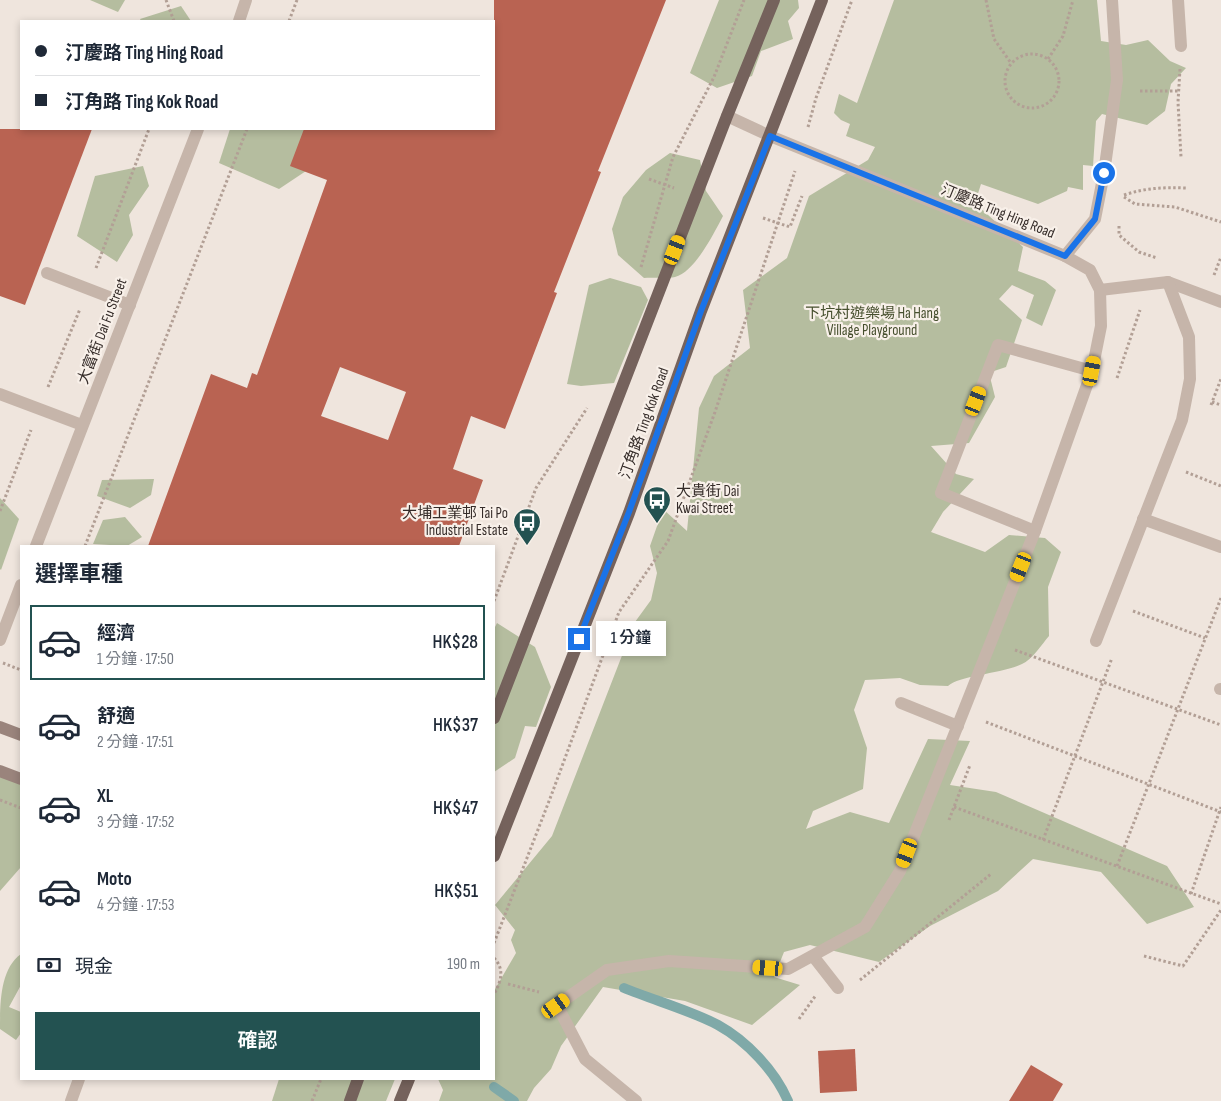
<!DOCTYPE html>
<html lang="zh-TW">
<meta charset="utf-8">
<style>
body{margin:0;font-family:"Sofia Sans Condensed","Noto Sans TC",sans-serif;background:#f2f2f3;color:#1f2937;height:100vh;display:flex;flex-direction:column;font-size:19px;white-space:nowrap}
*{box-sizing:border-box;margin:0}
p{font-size:16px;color:#747a83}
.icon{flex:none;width:28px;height:28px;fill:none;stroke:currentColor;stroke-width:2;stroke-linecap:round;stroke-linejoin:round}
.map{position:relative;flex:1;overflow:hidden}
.details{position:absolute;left:20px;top:545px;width:475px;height:535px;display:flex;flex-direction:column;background:#fff;border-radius:0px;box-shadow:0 2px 8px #0003}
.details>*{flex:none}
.hud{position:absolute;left:20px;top:20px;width:475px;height:110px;border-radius:0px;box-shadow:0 2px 8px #0003;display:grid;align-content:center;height:110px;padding:0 15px;background:#fff}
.end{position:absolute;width:22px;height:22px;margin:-11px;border:6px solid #1a73e8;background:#fff;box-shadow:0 0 0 2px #fff}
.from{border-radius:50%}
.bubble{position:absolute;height:35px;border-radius:0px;background:#fff;box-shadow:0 2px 8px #0003;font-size:16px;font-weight:600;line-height:35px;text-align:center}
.car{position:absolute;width:15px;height:30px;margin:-15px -8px;border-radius:6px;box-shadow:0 0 4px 1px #0007;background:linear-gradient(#f5c518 24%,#345 0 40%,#f5c518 0 76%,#345 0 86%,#f5c518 0)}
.hud b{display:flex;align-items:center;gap:18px;height:48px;font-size:19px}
.hud b+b{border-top:1px solid #e0e1e3}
.hud i{width:12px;height:12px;background:#1f2937}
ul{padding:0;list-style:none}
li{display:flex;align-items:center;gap:15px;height:75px;margin:0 10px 8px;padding:0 5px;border:2px solid transparent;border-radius:0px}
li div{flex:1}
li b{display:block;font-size:19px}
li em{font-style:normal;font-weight:600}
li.selected{border-color:#235251}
li>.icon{width:45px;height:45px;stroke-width:1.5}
h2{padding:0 15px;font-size:22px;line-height:60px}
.pay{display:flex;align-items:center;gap:12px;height:55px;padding:0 15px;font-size:19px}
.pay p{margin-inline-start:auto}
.action{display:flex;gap:10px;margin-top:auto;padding:10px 15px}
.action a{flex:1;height:58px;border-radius:0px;background:#235251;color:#fff;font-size:20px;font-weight:600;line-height:58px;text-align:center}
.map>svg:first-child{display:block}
.green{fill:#b5bd9f}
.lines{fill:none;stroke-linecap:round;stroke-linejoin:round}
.stream{stroke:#7fa9a8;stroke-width:10}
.building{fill:#b96352;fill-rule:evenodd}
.path{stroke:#b29f95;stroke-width:3;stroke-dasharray:2.5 2.5;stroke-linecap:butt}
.lane{stroke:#c6b5aa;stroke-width:12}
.street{stroke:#c6b5aa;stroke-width:12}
.secondary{stroke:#9a847c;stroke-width:12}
.primary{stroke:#75625c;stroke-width:12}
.route{stroke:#1a73e8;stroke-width:6}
.labels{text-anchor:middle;stroke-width:4.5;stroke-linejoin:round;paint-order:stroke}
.street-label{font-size:15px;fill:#352c29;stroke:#f8f0e9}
.park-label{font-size:15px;fill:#47502f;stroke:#f8f0e9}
.poi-label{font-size:15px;fill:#352c29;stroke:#f8f0e9;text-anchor:start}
</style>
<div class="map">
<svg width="1221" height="1101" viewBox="0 0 1221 1101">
<rect width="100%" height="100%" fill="#efe5dd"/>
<g class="green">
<polygon points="90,0 125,0 118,12"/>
<polygon points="719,0 798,0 799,8 788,21 793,39 761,51 752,76 717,88 690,73"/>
<path d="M 894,0 L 1097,0 L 1101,41 L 1126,45 L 1148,40 L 1170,61 L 1186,68 L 1171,84 L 1165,111 L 1147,125 L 1102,114 L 1096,121 L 1093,166 L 1083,165 L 1083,190 L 1068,187 L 1067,191 L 1038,204 L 981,184 L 975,203 L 1023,247 L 1018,271 L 1045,281 L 1056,290 L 1042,326 L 1026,318 L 1034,295 L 1012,285 L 999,299 L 1022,320 L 1006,367 L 985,374 L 990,377 L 995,397 L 969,443 L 931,446 L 956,474 L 974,479 L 943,512 L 931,532 L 985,552 L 1009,535 L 1045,538 L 1061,552 L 1048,587 L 1049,636 C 1042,644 1032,660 1022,664 C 1002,674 960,675 948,686 L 920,685 L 900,678 L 865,680 L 854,710 L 867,748 L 863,789 L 813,811 L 806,829 L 850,812 L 889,823 L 928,739 L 970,741 L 950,785 L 996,792 L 1167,866 L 1194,907 L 1147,924 L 1101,872 L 1033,859 L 998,891 L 930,926 L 879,962 L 810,945 L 784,952 L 774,977 L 800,985 L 752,1025 L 685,1001 L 603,987 L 561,1046 L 551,1069 L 534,1088 L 527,1101 L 439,1101 L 443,1090 L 438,1079 L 494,1079 L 494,991 L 516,953 L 511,940 L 515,930 L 495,905 L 552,836 L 635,622 L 651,600 L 657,573 L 650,546 L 663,509 L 687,531 L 699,408 L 714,376 L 750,348 L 743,290 L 787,258 L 809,196 L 868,160 L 875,147 L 846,136 L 850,124 L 841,120 L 834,113 L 839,94 L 857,103 Z"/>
<polygon points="181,6 191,21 141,21 140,19"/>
<polygon points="230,129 326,129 334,138 321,161 279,189 219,163"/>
<path d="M 670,153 L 700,160 L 706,191 L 723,216 C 714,233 695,272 675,277 C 666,279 653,277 644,278 L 618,255 L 612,229 L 623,197 L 646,170 Z"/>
<polygon points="143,166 149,186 129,215 133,235 117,262 77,236 95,176"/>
<polygon points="610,278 641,287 648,300 614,383 581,386 567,384 589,285"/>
<polygon points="154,479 151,495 130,508 97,496 102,480"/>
<polygon points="0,498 19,519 1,570 0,569"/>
<polygon points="125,517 142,537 127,546 93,544 103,520"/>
<polygon points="497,623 535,647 551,687 536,727 525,726 515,758 494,772 494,629"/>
<polygon points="0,768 21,774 21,867 0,891"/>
<path d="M 21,954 L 21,985 L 9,1007 L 21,1012 L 21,1033 L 16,1040 L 0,1029 C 0,1003 0,969 21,954 Z"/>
<polygon points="279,1079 395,1079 386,1101 272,1101"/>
</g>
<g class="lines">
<g class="stream">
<path d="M 624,988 C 653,1000 692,1011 718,1025 C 747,1041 775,1071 788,1101"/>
<polyline points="494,1087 514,1101"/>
</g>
</g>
<g class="building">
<path d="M 494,0 L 666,0 L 598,171 L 601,172 L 554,292 L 557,293 L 505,429 L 471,416 L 453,469 L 483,480 L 459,546 L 148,546 L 211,374 L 247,388 L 252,373 L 257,375 L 327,180 L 290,166 L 304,129 L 494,129 ZM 340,367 L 406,392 L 388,440 L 321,416 Z"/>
<polygon points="0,129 92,129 25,305 0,296"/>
<polygon points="855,1049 857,1091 820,1093 818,1051"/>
<polygon points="1031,1065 1063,1084 1053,1101 1009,1101"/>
</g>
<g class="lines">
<g class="path">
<polyline points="166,0 174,21"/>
<polyline points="986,0 994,39 1011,63"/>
<polyline points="289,21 297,0"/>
<circle cx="1032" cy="81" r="27"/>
<polyline points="1048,59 1063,36 1073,0"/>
<polyline points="1180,69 1178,102 1181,157"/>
<polyline points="1140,91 1179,91"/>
<polyline points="808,127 816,98 852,0"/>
<polyline points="649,179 674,188"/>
<path d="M 1124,195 C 1145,188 1164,187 1186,188"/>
<polyline points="1124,197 1135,204 1175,207 1221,222"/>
<polyline points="763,218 790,227 802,196"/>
<polyline points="1119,226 1119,235 1139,252 1157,258"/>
<polyline points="641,267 673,157 714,77 744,0"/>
<polyline points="96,268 149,129"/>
<polyline points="1214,275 1221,257"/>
<polyline points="1117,378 1140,310"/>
<polyline points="48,387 80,309"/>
<polyline points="1212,402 1221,405"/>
<polyline points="1211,405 1221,379"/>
<polyline points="1186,472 1221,486"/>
<polyline points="0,511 31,430"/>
<polyline points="85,546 247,129"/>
<polyline points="494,601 536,488 587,408"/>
<polyline points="1133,611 1205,638"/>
<polyline points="1015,650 1221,725"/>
<polyline points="3,663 21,670"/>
<polyline points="986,722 1221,812"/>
<polyline points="0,800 21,808"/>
<polyline points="954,807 1221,904"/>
<polyline points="949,820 970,765"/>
<polyline points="1043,840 1112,658"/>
<polyline points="1117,866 1221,598"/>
<polyline points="1191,894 1221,807"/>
<polyline points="494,943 551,796 619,612 668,541 715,412 795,171"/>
<polyline points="1144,956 1183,966 1221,910"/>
<path d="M 494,958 C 505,969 501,982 494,994"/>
<polyline points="860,980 991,874"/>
<polyline points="508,984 539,992"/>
<polyline points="799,1019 816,995"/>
<polyline points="312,1101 321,1079"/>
</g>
<g class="lane">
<polyline points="1178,0 1181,46"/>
<polyline points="47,273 130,305"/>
<polyline points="1100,290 1168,282 1221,302"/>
<polyline points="0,394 82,425"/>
<polyline points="1143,519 1221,547"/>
<polyline points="1035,531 941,493 998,345 1092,371"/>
<polyline points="1096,641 1182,420 1190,379 1189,337 1168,282"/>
<polyline points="1220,689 1221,689"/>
<polyline points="901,703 958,726"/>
<polyline points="813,956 838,988"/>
<polyline points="71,1101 79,1079"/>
<polyline points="636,1101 585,1059 557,1005 607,970 669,961 788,969 865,927 900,871 1035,531 1092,371 1101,326 1100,290 1090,270 1065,256"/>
</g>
<g class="street">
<polyline points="239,21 246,0"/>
<polyline points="727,116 770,136 1065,256 1095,219 1104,173 1117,80 1112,0"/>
<polyline points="36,546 198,129"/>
<polyline points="0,640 21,585"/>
</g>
<g class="secondary">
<polyline points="0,727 21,735"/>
<polyline points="0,771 21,779"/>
</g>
<g class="primary">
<polyline points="494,718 727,116 774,0"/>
<polyline points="494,856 629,513 701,311 822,0"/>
<polyline points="350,1101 358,1079"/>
<polyline points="400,1101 409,1079"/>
</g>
</g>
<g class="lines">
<polyline class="route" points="579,639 629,512 701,311 770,136 1065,256 1095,219 1104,173"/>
</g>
<defs>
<g id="bus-pin" transform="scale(1.4375)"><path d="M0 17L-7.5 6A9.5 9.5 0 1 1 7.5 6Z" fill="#235251" stroke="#f8f0e9"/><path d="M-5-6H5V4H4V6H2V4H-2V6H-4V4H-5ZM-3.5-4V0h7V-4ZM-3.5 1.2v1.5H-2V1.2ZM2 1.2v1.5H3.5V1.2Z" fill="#fff"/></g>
</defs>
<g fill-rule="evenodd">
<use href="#bus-pin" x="657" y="500"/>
<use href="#bus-pin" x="527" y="522"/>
</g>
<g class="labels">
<g class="street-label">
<text transform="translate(998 211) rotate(22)" y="5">汀慶路 Ting Hing Road</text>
<text transform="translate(102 331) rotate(-69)" y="5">大富街 Dai Fu Street</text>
<text transform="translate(644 423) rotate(-70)" y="5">汀角路 Ting Kok Road</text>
</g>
<g class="park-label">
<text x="872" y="318">下坑村遊樂場 Ha Hang<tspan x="872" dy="17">Village Playground</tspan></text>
</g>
<g class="poi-label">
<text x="676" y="496">大貴街 Dai<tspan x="676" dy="17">Kwai Street</tspan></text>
<text x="508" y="518" text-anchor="end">大埔工業邨 Tai Po<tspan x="508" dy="17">Industrial Estate</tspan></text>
</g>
</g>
</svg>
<i class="end from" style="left:1104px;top:173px"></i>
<i class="end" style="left:579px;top:639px"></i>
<div class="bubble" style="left:596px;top:621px;width:70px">1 分鐘</div>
<i class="car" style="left:675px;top:250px;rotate:21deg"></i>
<i class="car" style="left:1092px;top:371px;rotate:11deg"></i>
<i class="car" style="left:976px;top:401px;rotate:21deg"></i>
<i class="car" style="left:1021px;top:567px;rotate:202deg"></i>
<i class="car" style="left:907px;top:853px;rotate:201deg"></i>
<i class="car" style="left:768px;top:968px;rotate:274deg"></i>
<i class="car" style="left:556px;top:1006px;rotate:55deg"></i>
<div class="hud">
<b><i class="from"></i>汀慶路 Ting Hing Road</b>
<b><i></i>汀角路 Ting Kok Road</b>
</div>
<section class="details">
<h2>選擇車種</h2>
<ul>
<li class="selected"><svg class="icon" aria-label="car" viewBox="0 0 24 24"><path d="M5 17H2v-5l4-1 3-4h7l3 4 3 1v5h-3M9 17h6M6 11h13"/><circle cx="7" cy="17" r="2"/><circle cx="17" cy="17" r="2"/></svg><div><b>經濟</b><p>1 分鐘 · 17:50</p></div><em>HK$28</em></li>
<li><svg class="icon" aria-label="car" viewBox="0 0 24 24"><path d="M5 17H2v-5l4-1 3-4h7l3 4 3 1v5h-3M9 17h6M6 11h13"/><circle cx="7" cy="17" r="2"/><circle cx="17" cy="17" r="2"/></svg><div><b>舒適</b><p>2 分鐘 · 17:51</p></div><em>HK$37</em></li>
<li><svg class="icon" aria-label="car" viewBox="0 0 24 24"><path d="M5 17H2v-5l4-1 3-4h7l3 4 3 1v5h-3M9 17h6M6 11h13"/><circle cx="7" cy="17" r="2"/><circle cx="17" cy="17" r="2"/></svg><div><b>XL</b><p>3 分鐘 · 17:52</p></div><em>HK$47</em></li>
<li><svg class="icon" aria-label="car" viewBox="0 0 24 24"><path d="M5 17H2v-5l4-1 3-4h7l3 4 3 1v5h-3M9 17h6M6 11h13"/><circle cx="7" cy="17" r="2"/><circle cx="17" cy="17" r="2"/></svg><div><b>Moto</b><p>4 分鐘 · 17:53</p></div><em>HK$51</em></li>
</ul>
<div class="pay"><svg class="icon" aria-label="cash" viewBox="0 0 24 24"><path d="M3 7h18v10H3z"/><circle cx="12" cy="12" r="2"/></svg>現金<p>190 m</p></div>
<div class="action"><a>確認</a></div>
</section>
</div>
